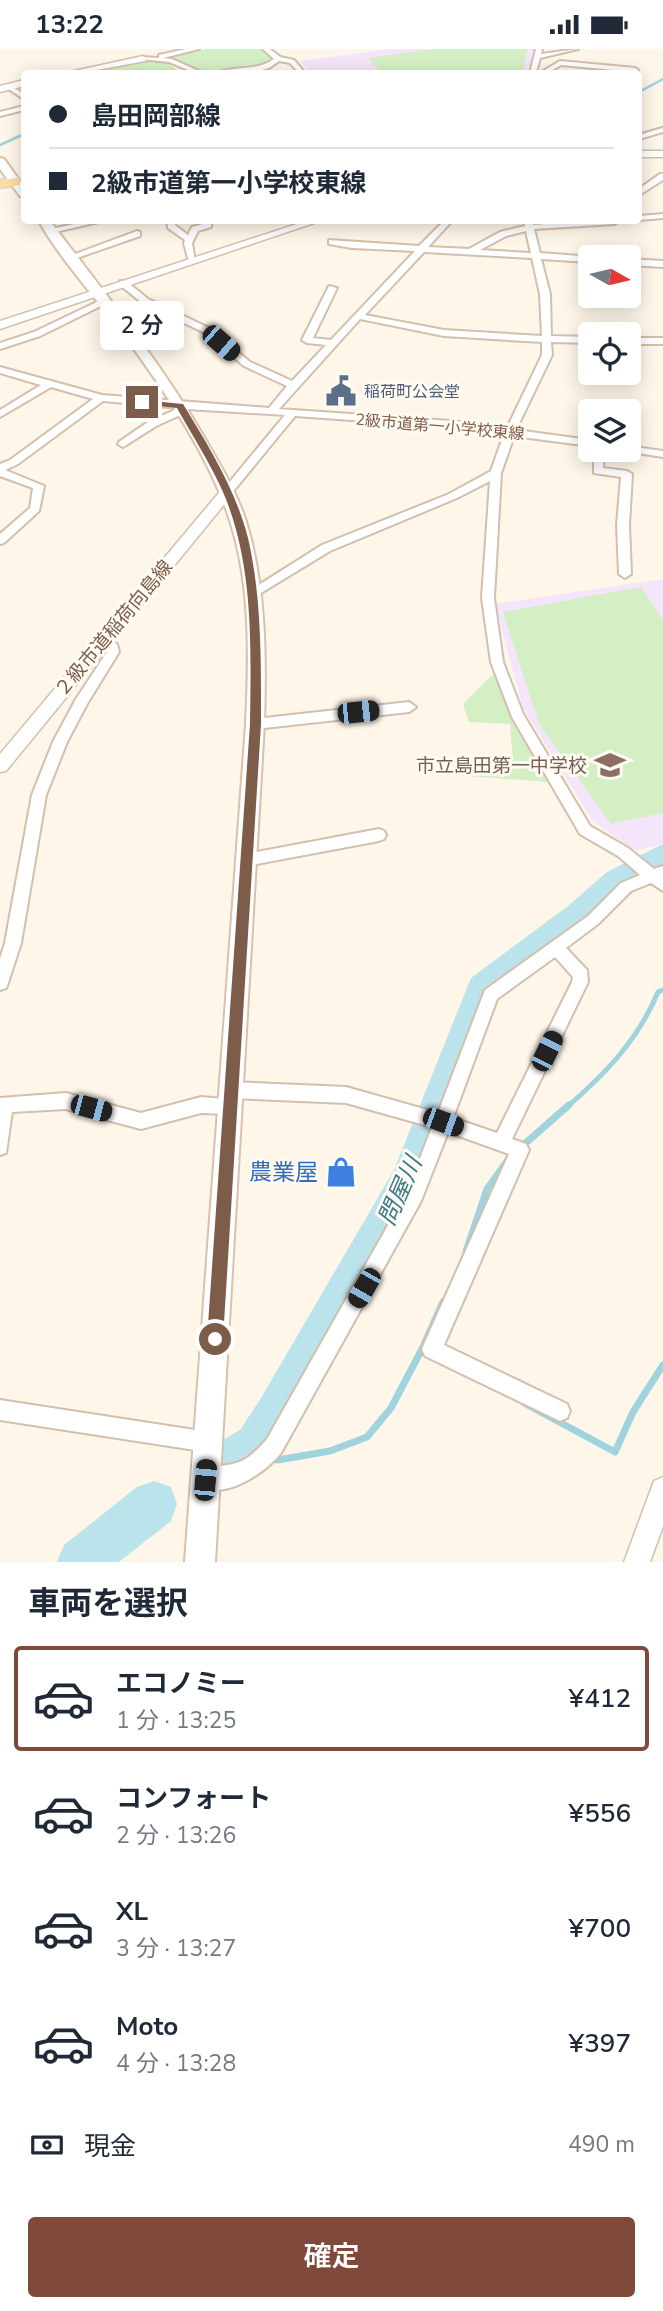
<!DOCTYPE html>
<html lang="ja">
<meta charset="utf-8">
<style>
body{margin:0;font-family:"Nunito Sans","Noto Sans JP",sans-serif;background:#f2f2f3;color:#1f2937;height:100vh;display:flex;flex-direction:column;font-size:26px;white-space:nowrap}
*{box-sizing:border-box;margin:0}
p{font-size:23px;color:#747a83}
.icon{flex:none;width:38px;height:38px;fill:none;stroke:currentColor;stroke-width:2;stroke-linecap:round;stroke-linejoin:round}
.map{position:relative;height:1513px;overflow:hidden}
.sheet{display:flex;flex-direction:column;background:#fff;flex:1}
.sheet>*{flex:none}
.guide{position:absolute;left:21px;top:21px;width:621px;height:154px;border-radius:7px;box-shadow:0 4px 18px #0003;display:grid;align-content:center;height:154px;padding:0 28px;background:#fff}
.needle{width:46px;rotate:98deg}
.fabs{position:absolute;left:578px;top:196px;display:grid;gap:14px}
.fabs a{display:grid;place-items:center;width:63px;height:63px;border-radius:7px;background:#fff;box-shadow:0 4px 18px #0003;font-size:35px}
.end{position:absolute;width:32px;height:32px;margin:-16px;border:9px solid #7d5d49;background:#fff;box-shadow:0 0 0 4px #fff}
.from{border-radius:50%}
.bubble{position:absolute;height:49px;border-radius:7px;background:#fff;box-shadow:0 4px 18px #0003;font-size:23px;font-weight:600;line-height:49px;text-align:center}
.car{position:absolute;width:21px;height:42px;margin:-21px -10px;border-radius:9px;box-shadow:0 0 5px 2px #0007;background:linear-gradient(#222 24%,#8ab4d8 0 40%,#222 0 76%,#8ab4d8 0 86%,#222 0)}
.guide b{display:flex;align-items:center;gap:24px;height:66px;font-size:26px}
.guide b+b{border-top:2px solid #e0e1e3}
.guide i{width:18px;height:18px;background:#1f2937}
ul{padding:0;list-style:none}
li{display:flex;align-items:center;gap:21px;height:105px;margin:0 14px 10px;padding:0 14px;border:4px solid transparent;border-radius:7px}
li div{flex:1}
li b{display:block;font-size:26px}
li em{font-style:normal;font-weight:600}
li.selected{border-color:#7f493c}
li>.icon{width:63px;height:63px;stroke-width:1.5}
h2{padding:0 28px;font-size:32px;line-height:84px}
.pay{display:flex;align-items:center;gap:18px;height:77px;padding:0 28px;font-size:26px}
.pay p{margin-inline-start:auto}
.cta{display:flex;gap:14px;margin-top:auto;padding:14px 28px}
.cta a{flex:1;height:80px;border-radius:7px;background:#7f493c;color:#fff;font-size:28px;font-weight:600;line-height:80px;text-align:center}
.status{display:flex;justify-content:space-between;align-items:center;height:49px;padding:0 35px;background:#fff;direction:ltr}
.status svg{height:19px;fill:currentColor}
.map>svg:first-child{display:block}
.education{fill:#f4e5fb}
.green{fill:#d5efc5}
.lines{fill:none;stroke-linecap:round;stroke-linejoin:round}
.stream-far2{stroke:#a0d3de;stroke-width:2.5}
.stream-far1{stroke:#a0d3de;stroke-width:5}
.stream{stroke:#a0d3de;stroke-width:7}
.river{fill:#bbe3eb;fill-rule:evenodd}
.minor-casing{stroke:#d3bfad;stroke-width:4}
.tertiary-casing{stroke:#d3bfad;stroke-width:3}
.secondary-casing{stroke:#d9c1ac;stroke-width:4}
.primary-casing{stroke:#ddd5d0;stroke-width:3}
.minor{fill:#fff;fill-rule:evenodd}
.tertiary{fill:#fff;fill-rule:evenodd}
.secondary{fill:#fff;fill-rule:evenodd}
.primary{fill:#ffdea0;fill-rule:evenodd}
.route{fill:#7d5d49}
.labels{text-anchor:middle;stroke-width:6;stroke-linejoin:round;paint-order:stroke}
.far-service-label{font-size:16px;fill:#4e5e75;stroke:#fffaf2;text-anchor:start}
.far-street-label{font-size:16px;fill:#7d5d49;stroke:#fffaf2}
.street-label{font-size:19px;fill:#7d5d49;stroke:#fffaf2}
.education-label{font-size:19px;fill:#785e54;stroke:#fffaf2;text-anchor:end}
.near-shop-label{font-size:23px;fill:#366cbe;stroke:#fffaf2;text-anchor:end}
.near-water-label{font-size:24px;font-style:italic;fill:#3c7b8b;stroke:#fffaf2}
</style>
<div class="status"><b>13:22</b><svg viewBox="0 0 49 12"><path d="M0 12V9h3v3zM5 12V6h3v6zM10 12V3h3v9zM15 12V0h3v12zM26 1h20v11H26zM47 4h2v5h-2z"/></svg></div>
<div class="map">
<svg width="663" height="1513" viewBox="0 0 663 1513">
<rect width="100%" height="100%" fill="#fef7e9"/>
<g class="education">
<polygon points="389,0 535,0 527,24 311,24 300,12"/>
<polygon points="663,530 663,795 636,802 593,773 523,659 495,555"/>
</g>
<g class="green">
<path d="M 207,0 L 263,0 L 274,10 C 259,19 215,28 198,22 C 184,17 175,10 161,8 Z"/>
<polygon points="433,0 528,0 522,24 381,24 368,9"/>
<polygon points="149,12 169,15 181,24 79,24"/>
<polygon points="641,538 663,571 663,764 611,775 539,675 503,563"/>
<polygon points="497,625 548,727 547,733 454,726 453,710 513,713 510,675 469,673 463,655 492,626"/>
</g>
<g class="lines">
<g class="stream-far2">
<polyline points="639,43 663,30"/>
<polyline points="639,85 663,78"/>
<polyline points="0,96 24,85"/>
</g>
<path class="stream-far1" d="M 567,1058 C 606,1024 638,991 658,943 L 663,941"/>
<g class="stream">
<polyline points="520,1099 569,1056"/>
<polyline points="466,1202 487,1140 510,1108"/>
<polyline points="422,1300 443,1253"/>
<polyline points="524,1354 615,1403 633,1363 663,1316"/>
<polyline points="237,1408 252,1409"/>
<polyline points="269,1410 278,1411 330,1402 367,1388 391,1359 422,1300 426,1302"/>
</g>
<g class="river">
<polygon points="663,795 663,824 631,843 592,877 498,950 423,1146 293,1381 272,1413 237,1431 221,1424 214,1408 221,1392 240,1381 261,1349 394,1121 471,929 568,857 607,823"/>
<polygon points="154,1432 171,1438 177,1455 171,1472 119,1513 57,1513 64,1496 137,1438"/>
</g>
<g class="minor-casing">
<g id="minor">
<polygon points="186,0 199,0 163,9 172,10 203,24 195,24 169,13 140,10 143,8 159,9 159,6"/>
<path d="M 263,0 L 270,0 L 280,8 L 294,11 L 305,24 L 299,24 L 290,14 L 279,12 L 269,19 L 251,24 L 217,24 C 235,16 256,23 274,10 Z"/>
<polygon points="536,0 542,0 541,5 578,0 540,9 536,24 530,24"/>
<polygon points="560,12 635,19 638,21 635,23 561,16 547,24 540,24"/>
<polygon points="7,37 11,37 24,45 24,50 7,39"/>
<polygon points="24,57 24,61 0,67 0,63"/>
<polygon points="663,79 663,83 639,90 639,86"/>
<polygon points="660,125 663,125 663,131 639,146 639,140"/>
<polygon points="663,165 663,169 639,171 639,167"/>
<polygon points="88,172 103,172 51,184 47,181"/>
<polygon points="167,172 175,172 175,176 188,186 192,178 203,175 203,172 211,172 211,178 198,182 192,194 195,213 189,213 184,194 185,191 168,179"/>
<path d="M 444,172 L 452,172 L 428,198 L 469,200 L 500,183 L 525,177 L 524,172 L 532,172 L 533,176 L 579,172 L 619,172 L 615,175 L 534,180 L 540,204 L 593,208 L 590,208 L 590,213 L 541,210 L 550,245 L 551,287 L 590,288 L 590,294 L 551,293 L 552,306 L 516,381 L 590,391 L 590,397 L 514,387 L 501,424 L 494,549 L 503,613 L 523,665 L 590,777 L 628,799 L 654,820 L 663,817 L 663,842 L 651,834 L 631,842 L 598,875 L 566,899 L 587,921 L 588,933 L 512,1090 L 526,1095 L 529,1101 L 444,1296 L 567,1355 L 570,1362 L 567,1369 L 560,1372 L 425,1307 L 422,1300 L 425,1293 L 509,1105 L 448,1083 L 421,1152 L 281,1404 C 264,1425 226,1450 198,1438 L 195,1431 L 198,1424 C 232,1409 237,1425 267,1390 L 408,1141 L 432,1078 L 346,1054 L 231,1049 L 225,1047 L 223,1041 L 225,1035 L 231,1033 L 346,1038 L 438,1064 L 485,941 L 588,867 L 621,834 L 640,826 L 618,807 L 580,785 L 512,668 L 491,613 L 482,549 L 490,432 L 457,449 L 330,502 L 256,547 L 248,547 L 246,544 L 322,496 L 449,445 L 491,422 L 504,385 L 451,378 L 295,367 L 231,445 L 223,445 L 223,441 L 285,366 L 187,360 L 187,363 L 156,377 L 123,398 L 118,395 L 119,393 L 148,373 L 179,359 L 103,352 L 18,415 L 5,421 L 44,437 L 39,462 L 4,494 L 0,495 L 0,485 L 30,459 L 33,439 L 0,427 L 0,415 L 10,411 L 93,350 L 51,338 L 0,368 L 0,361 L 41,336 L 0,324 L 0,318 L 102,346 L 269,359 L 287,337 L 244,317 L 203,283 L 142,254 L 120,236 L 120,232 L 126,232 L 148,250 L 209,279 L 250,313 L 292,332 L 326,296 L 307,294 L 302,291 L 329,237 L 337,239 L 313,289 L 331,291 L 415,202 L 352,199 L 329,195 L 329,191 L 419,197 ZM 526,182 L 531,204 L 480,201 L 506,187 ZM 424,203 L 532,209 L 540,245 L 542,287 L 444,281 L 365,266 ZM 360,270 L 444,287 L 542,293 L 542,306 L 507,379 L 451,372 L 279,360 ZM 555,908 L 573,928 L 572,933 L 497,1084 L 453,1069 L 497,950 Z"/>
<polygon points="137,182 140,183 140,187 74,210 67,208"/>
<polygon points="628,210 663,212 663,218 628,216"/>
<polygon points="101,251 109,253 40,287 0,300 0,294 34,283"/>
<rect x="628" y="289" width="35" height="6"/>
<polygon points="628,397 663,402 663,408 624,402 623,401 628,401"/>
<polygon points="594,401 604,401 603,419 627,422 632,425 629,476 631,525 625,529 619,525 617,476 621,428 594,424"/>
<polygon points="102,588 117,595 119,603 87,655 67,693 46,746 21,894 8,934 6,939 0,941 0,910 5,894 32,746 53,693 76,650 107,603 107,600 96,592"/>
<polygon points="409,653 416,658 409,663 255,680 248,675 255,670"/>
<polygon points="379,780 384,782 386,786 384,790 379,792 246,817 241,815 239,811 241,807 246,805"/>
<polygon points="66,1044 141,1064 201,1048 236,1051 238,1057 236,1063 230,1065 201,1064 141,1080 66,1060 12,1063 6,1104 0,1106 0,1049"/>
<polygon points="0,1351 208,1383 215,1386 218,1393 215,1400 208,1403 0,1371"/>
</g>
</g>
<g class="tertiary-casing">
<g id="tertiary">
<polygon points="143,7 146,12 80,24 65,24"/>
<polygon points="24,31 24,37 0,43 0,37"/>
<rect x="639" y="102" width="24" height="6"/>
<polygon points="306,172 320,172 0,280 0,272"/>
<polygon points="227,439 234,443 232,446 6,722 0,723 0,705 222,440"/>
<polygon points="663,1428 663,1477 650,1513 624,1513 654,1432"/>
</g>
</g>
<g class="secondary-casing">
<g id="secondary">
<polygon points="0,109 4,110 24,138 24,148 20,147 0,120"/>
<path d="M 39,172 L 50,172 C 103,242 159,311 204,388 C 221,417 239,447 248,479 C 266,543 266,610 264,675 L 215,1513 L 185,1513 L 246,675 C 249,609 251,539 231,475 C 210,407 165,343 124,286 C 97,250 59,209 39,172 Z"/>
</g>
</g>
<g class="primary-casing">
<polygon id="primary" points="16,129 20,130 20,136 0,139 0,131"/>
</g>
<use href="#minor" class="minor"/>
<use href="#tertiary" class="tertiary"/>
<use href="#secondary" class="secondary"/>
<use href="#primary" class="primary"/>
</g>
<path class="route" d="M 142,351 L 183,355 C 208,396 236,441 248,489 C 262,550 261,613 261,675 L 223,1290 L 221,1295 L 215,1298 L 210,1295 L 207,1290 L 250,675 C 251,598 254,515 223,443 C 210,414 192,386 177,359 L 139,355 Z"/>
<defs>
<g id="civic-bare" transform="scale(2.415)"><path d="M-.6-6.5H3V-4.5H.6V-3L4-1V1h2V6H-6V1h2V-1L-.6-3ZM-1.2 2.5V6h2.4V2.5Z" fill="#5c6f8a" stroke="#fffaf2" stroke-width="2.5" paint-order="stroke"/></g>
<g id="school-bare" transform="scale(2.415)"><path d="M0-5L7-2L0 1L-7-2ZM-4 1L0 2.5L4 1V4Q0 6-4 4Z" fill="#8d6e63" stroke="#fffaf2" stroke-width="2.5" paint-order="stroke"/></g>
<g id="shop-bare" transform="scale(2.415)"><path d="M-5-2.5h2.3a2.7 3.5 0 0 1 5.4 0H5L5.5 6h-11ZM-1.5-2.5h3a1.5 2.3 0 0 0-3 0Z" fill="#3f7fe0" stroke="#fffaf2" stroke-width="2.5" paint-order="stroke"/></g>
</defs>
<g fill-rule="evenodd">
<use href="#civic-bare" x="341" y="342"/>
<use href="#school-bare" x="610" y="716"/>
<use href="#shop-bare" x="341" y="1123"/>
</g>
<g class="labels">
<g class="far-service-label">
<text x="364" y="348">稲荷町公会堂</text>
</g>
<g class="far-street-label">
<text transform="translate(440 377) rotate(5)" y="6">2級市道第一小学校東線</text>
</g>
<g class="street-label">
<text transform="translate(113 579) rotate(-50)" y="7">２級市道稲荷向島線</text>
</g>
<g class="education-label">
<text x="587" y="723">市立島田第一中学校</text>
</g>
<g class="near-shop-label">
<text x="318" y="1131">農業屋</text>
</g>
<g class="near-water-label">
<text transform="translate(400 1142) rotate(-66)" y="8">問屋川</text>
</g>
</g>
</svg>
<div class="fabs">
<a><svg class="needle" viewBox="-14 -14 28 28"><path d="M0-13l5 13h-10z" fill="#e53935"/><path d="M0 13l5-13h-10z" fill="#747a83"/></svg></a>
<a><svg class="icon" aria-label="locate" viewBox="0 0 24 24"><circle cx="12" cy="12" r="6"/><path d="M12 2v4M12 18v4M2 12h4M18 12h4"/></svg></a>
<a><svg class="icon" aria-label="layers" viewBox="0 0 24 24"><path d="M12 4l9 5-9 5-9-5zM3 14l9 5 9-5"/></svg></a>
</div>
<i class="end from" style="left:215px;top:1290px"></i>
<i class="end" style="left:142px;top:353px"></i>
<div class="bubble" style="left:100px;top:252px;width:84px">2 分</div>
<i class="car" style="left:221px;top:294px;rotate:131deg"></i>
<i class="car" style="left:358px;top:663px;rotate:84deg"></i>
<i class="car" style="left:547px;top:1002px;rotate:26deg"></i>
<i class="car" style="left:91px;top:1059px;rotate:105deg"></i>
<i class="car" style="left:443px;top:1073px;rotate:110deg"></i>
<i class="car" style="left:364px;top:1239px;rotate:210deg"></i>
<i class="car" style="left:205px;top:1431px;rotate:5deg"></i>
<div class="guide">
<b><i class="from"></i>島田岡部線</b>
<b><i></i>2級市道第一小学校東線</b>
</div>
</div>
<section class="sheet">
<h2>車両を選択</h2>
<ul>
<li class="selected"><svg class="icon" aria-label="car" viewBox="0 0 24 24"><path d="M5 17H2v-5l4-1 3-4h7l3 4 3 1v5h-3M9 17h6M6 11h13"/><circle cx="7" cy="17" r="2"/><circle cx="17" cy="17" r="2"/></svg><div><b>エコノミー</b><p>1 分 · 13:25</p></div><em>¥412</em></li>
<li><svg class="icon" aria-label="car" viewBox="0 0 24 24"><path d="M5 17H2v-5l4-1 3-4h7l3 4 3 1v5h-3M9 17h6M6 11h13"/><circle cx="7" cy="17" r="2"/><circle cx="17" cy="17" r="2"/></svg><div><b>コンフォート</b><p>2 分 · 13:26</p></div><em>¥556</em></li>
<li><svg class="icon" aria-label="car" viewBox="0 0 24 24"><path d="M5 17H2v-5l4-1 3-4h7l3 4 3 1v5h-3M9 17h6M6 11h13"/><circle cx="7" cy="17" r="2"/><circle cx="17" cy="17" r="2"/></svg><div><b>XL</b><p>3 分 · 13:27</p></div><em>¥700</em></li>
<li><svg class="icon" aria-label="car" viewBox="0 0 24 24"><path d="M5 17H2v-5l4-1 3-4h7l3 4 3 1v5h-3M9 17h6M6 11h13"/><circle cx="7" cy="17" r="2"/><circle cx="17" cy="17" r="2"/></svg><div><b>Moto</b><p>4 分 · 13:28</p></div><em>¥397</em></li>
</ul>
<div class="pay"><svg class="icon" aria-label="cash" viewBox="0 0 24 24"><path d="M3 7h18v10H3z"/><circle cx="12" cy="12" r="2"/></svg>現金<p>490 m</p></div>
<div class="cta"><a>確定</a></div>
</section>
